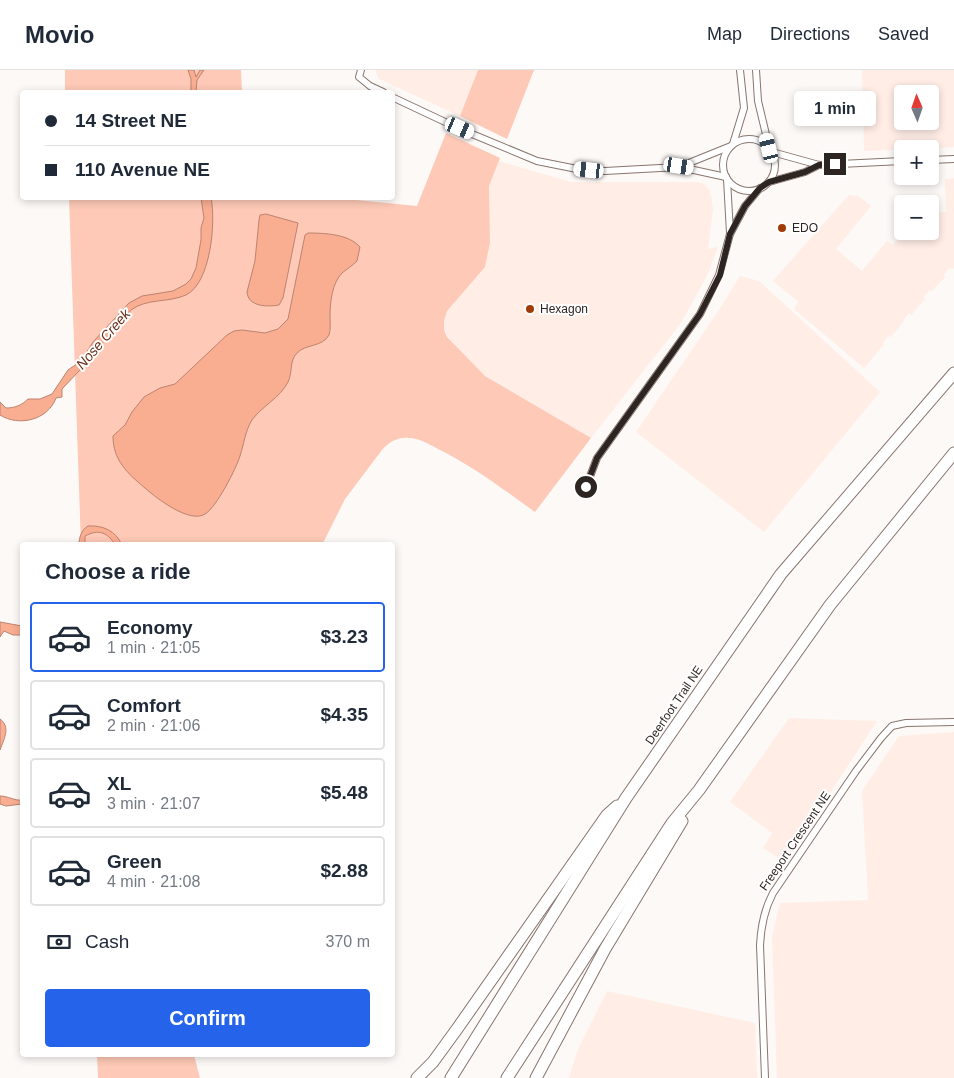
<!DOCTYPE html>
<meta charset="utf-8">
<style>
body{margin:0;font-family:Arial,sans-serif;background:#f6f6f7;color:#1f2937;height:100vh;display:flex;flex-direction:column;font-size:19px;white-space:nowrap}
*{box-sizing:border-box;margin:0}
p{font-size:16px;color:#747a83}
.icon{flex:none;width:28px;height:28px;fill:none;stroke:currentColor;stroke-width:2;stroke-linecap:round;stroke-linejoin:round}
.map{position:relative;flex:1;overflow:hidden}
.side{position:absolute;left:20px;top:472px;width:375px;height:515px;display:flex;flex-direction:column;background:#fff;border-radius:5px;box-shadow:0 2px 8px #0003}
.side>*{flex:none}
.hud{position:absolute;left:20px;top:20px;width:375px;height:110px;border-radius:5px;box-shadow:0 2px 8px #0003;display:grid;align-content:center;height:110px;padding:0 25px;background:#fff}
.needle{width:32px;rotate:358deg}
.controls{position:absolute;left:894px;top:15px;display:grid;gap:10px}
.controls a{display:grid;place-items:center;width:45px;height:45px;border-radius:5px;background:#fff;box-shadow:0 2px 8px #0003;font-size:25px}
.end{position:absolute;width:22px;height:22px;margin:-11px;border:6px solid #2d2522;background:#fff;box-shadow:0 0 0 2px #fff}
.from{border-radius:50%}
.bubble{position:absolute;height:35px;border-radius:5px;background:#fff;box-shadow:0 2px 8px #0003;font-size:16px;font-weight:800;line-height:35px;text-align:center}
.car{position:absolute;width:15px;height:30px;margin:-15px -8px;border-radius:6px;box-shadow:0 0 4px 1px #0007;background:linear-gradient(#fff 24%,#345 0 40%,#fff 0 76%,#345 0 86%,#fff 0)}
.hud b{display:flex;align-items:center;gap:18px;height:48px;font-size:19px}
.hud b+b{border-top:1px solid #e0e1e3}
.hud i{width:12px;height:12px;background:#1f2937}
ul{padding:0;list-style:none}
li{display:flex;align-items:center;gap:15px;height:70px;margin:0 10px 8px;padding:0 15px;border:2px solid #e0e1e3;border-radius:5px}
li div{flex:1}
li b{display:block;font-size:19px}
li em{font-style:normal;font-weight:800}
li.selected{border-color:#2563eb}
li>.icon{width:45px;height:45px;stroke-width:1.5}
h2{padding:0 25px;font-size:22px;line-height:60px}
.pay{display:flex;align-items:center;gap:12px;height:55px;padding:0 25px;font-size:19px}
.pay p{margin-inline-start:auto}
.button{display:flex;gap:10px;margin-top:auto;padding:10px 25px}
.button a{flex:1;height:58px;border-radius:5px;background:#2563eb;color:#fff;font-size:20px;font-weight:800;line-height:58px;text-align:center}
header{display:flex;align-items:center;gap:30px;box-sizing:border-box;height:70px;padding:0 25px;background:#fff;border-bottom:1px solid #e0e1e3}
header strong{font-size:24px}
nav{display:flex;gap:28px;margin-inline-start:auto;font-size:18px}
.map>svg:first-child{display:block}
.built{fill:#ffede6;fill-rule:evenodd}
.green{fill:#fec9b6}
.water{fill:#f9ad91;stroke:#bc8470}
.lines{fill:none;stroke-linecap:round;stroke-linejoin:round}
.street-casing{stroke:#88756e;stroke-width:8}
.highway-casing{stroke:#88756e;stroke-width:13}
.street{stroke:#fff;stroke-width:6}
.highway{stroke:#fff;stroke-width:11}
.route{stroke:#2d2522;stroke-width:6}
.poi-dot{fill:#a03b09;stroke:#fff;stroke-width:2}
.labels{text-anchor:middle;stroke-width:4;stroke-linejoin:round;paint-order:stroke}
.poi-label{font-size:12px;fill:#2d2522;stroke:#fff;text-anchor:start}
.street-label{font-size:12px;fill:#2d2522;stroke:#fff}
.water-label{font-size:14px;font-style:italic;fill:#6b3019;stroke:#fff}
</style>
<header>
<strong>Movio</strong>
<nav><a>Map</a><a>Directions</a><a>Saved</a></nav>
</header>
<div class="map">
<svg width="954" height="1008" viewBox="0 0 954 1008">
<rect width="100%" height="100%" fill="#fdf9f7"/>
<g class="built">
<polygon points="375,0 478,0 460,46 379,9"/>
<path d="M 862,0 L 954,0 L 954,77 L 864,81 ZM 902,24 L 930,24 L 930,51 L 902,51 Z"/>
<polygon points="499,91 571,112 697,112 704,114 709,120 712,129 713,139 708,179 718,177 708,204 681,253 591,368 484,305 451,272 444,260 444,251 447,241 485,197 490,173 489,116"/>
<polygon points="954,108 954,198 953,199 949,198 944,205 945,207 931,222 929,220 924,227 925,229 911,245 909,243 903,250 904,251 891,267 889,266 883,272 884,274 864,298 794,239 799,232 773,211 849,125 855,126 857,125 871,136 836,179 862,201 887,171 893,175 905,161 930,161 930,143 946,142 945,109"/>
<polygon points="740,206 759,211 880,322 764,462 636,362 719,240"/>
<polygon points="789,648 877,651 785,792 763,778 772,763 730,732"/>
<polygon points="954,662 954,1008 777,1008 772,867 780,833 868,830 862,721 899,666"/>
<polygon points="607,921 755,953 757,1008 569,1008 577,982"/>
</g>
<g class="green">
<polygon points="65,0 241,0 242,22 65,22"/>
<polygon points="478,0 534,0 507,69 460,46"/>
<path d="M 446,63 L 500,88 L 489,116 L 490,173 L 485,197 L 447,241 L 444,251 L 444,260 L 447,267 L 485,306 L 591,368 L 535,442 C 504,420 473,396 438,379 C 429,374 419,368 409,368 C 398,367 389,372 382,380 L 345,429 L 322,475 L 81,475 L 69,128 L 336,128 L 417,136 Z"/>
<polygon points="97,985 194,985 200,1008 98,1008"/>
</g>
<g class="water">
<polygon points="188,0 194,0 196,7 200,0 204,0 197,10 196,22 191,22 191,9"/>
<path d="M 201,128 L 211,128 C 216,151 211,213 186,225 C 168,233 147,228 131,240 L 99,277 L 95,284 L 62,319 L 62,327 L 56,328 C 48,350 19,357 0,345 L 0,332 L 6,338 C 15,338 22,335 28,329 L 40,329 L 52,324 L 68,300 L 81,291 L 93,272 L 129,233 L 142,226 L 173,221 L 186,214 L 191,209 L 196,198 L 201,170 L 201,158 L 204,148 Z"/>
<path d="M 266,144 L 298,153 L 283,228 L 279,235 C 268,237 248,237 247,222 L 255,191 L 259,150 L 260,145 Z"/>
<path d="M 308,163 C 324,163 349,164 360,177 L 357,191 C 352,196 347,199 342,203 C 332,213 330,233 330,246 C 330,252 331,259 329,265 C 323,277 305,274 297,283 C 289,291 293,302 288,312 C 280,328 262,336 252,350 C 245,361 244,374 240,386 C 236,399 216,438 205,444 C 190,454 156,428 145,418 C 127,403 113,390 113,366 L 125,355 L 132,342 L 144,327 L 160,318 L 175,314 L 227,265 L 234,261 L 242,260 L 265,263 L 278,259 L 288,249 L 301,185 L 305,165 Z"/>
<path d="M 88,456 C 103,455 116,461 122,475 L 115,475 C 108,462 98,459 85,466 L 85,475 L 79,475 C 79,468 81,460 88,456 Z"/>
<polygon points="0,552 22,556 22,565 13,565 4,561 0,567"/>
<path d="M 0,649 C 11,657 4,669 0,680 Z"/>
<path d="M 0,726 C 8,726 15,731 22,730 L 22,734 L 6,736 L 0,734 Z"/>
</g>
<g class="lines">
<g class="street-casing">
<g id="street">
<polyline points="361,0 359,7 370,16 383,22"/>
<polyline points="756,0 758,31 769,77"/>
<polyline points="392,27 460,59 537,91 577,99 605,101 679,97 731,76"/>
<circle cx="749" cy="95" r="26"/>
<polyline points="733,74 744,38 740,0"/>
<polyline points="772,82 819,95 902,91"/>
<polyline points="930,90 954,89"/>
<polyline points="680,97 726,107"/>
<polyline points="727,109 730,163"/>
<polyline points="769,112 805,102 819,95"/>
<polyline points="586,417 597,388 700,244 719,205 730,164 745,136 760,118"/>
<path d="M 765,1008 L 760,875 C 761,856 764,840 773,823 L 856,701 L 881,668 L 892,656 L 906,653 L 954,652"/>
</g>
</g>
<g class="highway-casing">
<g id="highway">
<polyline points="417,1008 433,992 457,959 607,745 617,736"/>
<polyline points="451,1008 626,728 781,504 954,303"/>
<polyline points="507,1008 672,753 699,720 830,535 954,383"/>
<polyline points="536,1008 605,879 682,751"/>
</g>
</g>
<use href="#street" class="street"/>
<use href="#highway" class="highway"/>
</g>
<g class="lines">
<polyline class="route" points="586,417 597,388 700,244 720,205 730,164 745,136 760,118 769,112 805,102 819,95 835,94"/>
</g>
<g class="poi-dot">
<circle cx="782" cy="158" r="5"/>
<circle cx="530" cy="239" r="5"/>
</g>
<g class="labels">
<g class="poi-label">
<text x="792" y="162">EDO</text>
<text x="540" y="243">Hexagon</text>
</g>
<g class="street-label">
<text transform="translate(674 635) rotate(-56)" y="4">Deerfoot Trail NE</text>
<text transform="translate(795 771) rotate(-56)" y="4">Freeport Crescent NE</text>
</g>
<g class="water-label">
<text transform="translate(103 269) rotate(-49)" y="5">Nose Creek</text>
</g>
</g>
</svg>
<div class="controls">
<a><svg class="needle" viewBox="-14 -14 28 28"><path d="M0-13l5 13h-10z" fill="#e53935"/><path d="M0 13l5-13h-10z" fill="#747a83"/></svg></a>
<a>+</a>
<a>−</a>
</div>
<i class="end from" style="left:586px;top:417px"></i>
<i class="end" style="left:835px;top:94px"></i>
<div class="bubble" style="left:794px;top:21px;width:82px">1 min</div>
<i class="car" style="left:460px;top:58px;rotate:113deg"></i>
<i class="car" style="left:769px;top:78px;rotate:346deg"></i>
<i class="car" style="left:679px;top:96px;rotate:99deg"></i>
<i class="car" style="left:589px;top:100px;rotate:276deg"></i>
<div class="hud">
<b><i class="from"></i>14 Street NE</b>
<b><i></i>110 Avenue NE</b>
</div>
<section class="side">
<h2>Choose a ride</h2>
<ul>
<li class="selected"><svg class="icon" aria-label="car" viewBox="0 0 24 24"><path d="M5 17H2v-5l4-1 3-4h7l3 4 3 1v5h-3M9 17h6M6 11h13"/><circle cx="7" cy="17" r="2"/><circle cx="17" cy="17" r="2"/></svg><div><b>Economy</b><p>1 min · 21:05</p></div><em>$3.23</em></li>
<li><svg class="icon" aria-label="car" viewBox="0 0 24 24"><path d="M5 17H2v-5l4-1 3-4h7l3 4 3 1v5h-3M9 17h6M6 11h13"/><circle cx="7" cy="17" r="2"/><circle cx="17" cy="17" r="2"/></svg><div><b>Comfort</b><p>2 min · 21:06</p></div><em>$4.35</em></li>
<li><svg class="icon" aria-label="car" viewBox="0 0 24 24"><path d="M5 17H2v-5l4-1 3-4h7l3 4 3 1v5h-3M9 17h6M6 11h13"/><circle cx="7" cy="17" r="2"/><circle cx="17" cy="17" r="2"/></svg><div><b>XL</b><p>3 min · 21:07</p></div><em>$5.48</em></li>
<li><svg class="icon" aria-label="car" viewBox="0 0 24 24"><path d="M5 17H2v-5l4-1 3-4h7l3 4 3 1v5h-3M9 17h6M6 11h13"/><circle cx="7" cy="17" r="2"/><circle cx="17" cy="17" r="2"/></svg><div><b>Green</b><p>4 min · 21:08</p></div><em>$2.88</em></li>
</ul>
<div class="pay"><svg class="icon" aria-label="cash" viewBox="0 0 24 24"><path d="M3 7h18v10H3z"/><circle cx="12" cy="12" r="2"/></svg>Cash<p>370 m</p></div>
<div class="button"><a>Confirm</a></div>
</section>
</div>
